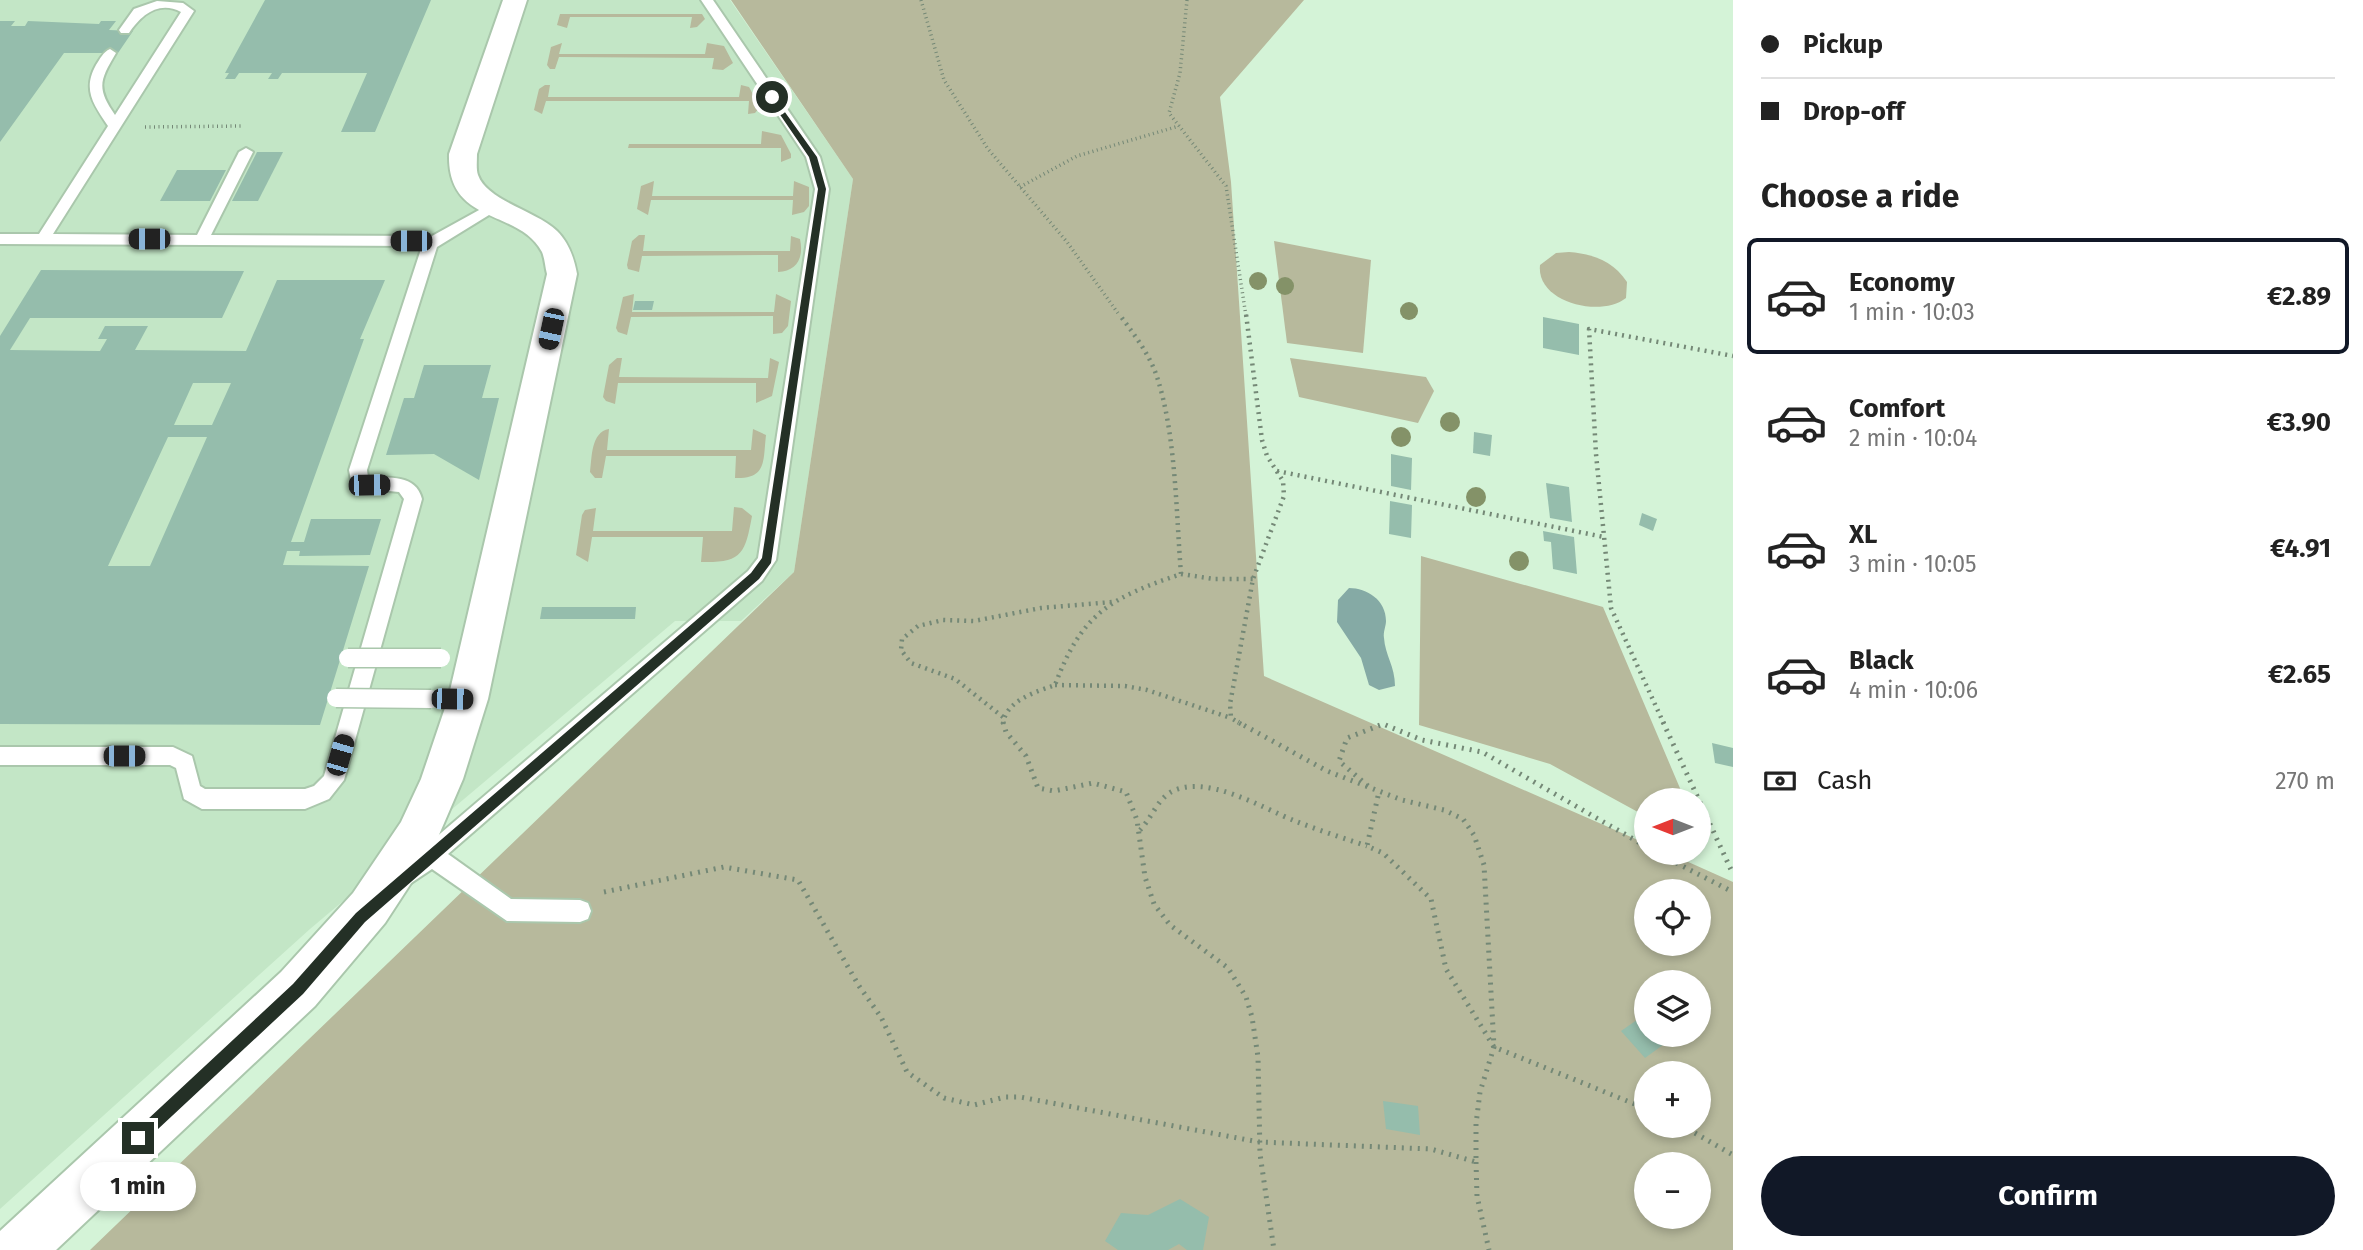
<!DOCTYPE html>
<meta charset="utf-8">
<style>
body{margin:0;font-family:"Fira Sans",sans-serif;background:#f2f2f2;color:#222;height:100vh;display:flex;flex-direction:column;font-size:26px;white-space:nowrap}
*{box-sizing:border-box;margin:0}
p{font-size:23px;color:#767676}
.icon{flex:none;width:38px;height:38px;fill:none;stroke:currentColor;stroke-width:2;stroke-linecap:round;stroke-linejoin:round}
.map{position:relative;flex:1;overflow:hidden}
.panel{display:flex;flex-direction:column;background:#fff;width:630px}
.panel>*{flex:none}
.top-card{display:grid;align-content:center;height:154px;padding:0 28px;background:#fff}
.needle{width:46px;rotate:270deg}
.fabs{position:absolute;left:1634px;top:788px;display:grid;gap:14px}
.fabs a{display:grid;place-items:center;width:77px;height:77px;border-radius:50%;background:#fff;box-shadow:0 4px 10px #0003;font-size:35px}
.end{position:absolute;width:32px;height:32px;margin:-16px;border:9px solid #243026;background:#fff;box-shadow:0 0 0 4px #fff}
.from{border-radius:50%}
.bubble{position:absolute;height:49px;border-radius:24px;background:#fff;box-shadow:0 4px 10px #0003;font-size:23px;font-weight:700;line-height:49px;text-align:center}
.car{position:absolute;width:21px;height:42px;margin:-21px -10px;border-radius:9px;box-shadow:0 0 5px 2px #0007;background:linear-gradient(#222 24%,#8ab4d8 0 40%,#222 0 76%,#8ab4d8 0 86%,#222 0)}
.top-card b{display:flex;align-items:center;gap:24px;height:66px;font-size:26px}
.top-card b+b{border-top:2px solid #e0e0e0}
.top-card i{width:18px;height:18px;background:#222}
ul{padding:0;list-style:none}
li{display:flex;align-items:center;gap:21px;height:116px;margin:0 14px 10px;padding:0 14px;border:4px solid transparent;border-radius:10px}
li div{flex:1}
li b{display:block;font-size:26px}
li em{font-style:normal;font-weight:700}
li.on{border-color:#111827}
li>.icon{width:63px;height:63px;stroke-width:1.5}
h2{padding:0 28px;font-size:32px;line-height:84px}
.pay{display:flex;align-items:center;gap:18px;height:77px;padding:0 28px;font-size:26px}
.pay p{margin-inline-start:auto}
.button{display:flex;gap:14px;margin-top:auto;padding:14px 28px}
.button a{flex:1;height:80px;border-radius:42px;background:#111827;color:#fff;font-size:28px;font-weight:700;line-height:80px;text-align:center}
main{display:flex;flex:1;min-height:0}
.map>svg:first-child{display:block}
.built{fill:#c3e6c6}
.green{fill:#b7b99c;fill-rule:evenodd}
.water{fill:#85aaa5}
.building{fill:#95bdac;fill-rule:evenodd}
.lines{fill:none;stroke-linecap:round;stroke-linejoin:round}
.service-casing{stroke:#aac7ac;stroke-width:4}
.minor-casing{stroke:#aac7ac;stroke-width:4}
.path-far2{stroke:#748876;stroke-width:3.5;stroke-dasharray:1 3.5;stroke-linecap:butt}
.path-far1{stroke:#748876;stroke-width:4.5;stroke-dasharray:2 5;stroke-linecap:butt}
.path{stroke:#748876;stroke-width:5;stroke-dasharray:2 6;stroke-linecap:butt}
.service{fill:#fff;fill-rule:evenodd}
.minor{fill:#fff;fill-rule:evenodd}
.service-bridge-casing{stroke:#aac7ac;stroke-width:21;stroke-linecap:butt}
.service-bridge{stroke:#fff;stroke-width:18}
.tree{fill:#849268}
.route{fill:#243026}
</style>
<main>
<div class="map">
<svg width="1733" height="1250" viewBox="0 0 1733 1250">
<rect width="100%" height="100%" fill="#d4f3d7"/>
<polygon class="built" points="0,0 730,0 853,179 794,572 741,621 675,621 310,929 0,1209"/>
<g class="green">
<path d="M 731,0 L 1304,0 L 1220,97 L 1231,182 L 1264,676 L 1647,844 L 1647,852 L 1666,852 L 1733,882 L 1733,1250 L 90,1250 L 794,572 L 853,179 ZM 1647,891 L 1699,891 L 1699,943 L 1647,943 ZM 1647,982 L 1699,982 L 1699,1034 L 1647,1034 ZM 1647,1073 L 1699,1073 L 1699,1125 L 1647,1125 ZM 1647,1164 L 1699,1164 L 1699,1216 L 1647,1216 Z"/>
<polygon points="560,14 702,14 705,19 697,27 690,28 692,17 570,17 567,28 557,25"/>
<polygon points="562,43 559,54 705,54 707,43 724,46 733,63 723,70 712,69 714,58 559,57 555,69 550,69 547,65 551,47"/>
<polygon points="545,85 550,85 548,97 739,97 741,85 749,87 760,107 755,113 748,114 749,101 546,101 542,114 534,110 539,89"/>
<polygon points="762,131 781,135 791,154 791,158 781,162 781,148 628,148 629,144 761,144"/>
<polygon points="654,181 652,196 793,196 794,181 809,187 809,206 804,212 792,215 793,200 651,200 648,215 637,209 641,186"/>
<path d="M 639,235 L 645,235 L 643,251 L 790,251 L 791,236 L 800,239 C 804,258 797,271 778,272 L 778,255 L 642,256 L 639,272 L 628,269 L 627,265 L 632,241 Z"/>
<polygon points="1274,241 1371,260 1363,353 1287,343"/>
<path d="M 1569,252 C 1593,254 1613,261 1627,282 L 1626,298 C 1601,318 1536,303 1540,265 L 1556,253 Z"/>
<polygon points="634,294 632,312 774,312 776,294 791,301 788,326 782,333 773,334 773,316 631,317 627,335 618,332 616,328 623,297"/>
<polygon points="617,358 622,358 619,377 768,378 770,358 779,362 772,396 756,403 756,383 618,383 615,404 606,401 603,397 609,365"/>
<polygon points="1290,358 1426,377 1434,391 1418,423 1299,397"/>
<path d="M 609,429 L 607,450 L 751,450 L 753,429 L 766,435 C 763,461 767,479 735,478 L 736,456 L 606,456 L 602,478 L 595,478 L 590,472 C 592,457 591,432 609,429 Z"/>
<path d="M 734,507 L 742,508 L 752,516 C 745,554 742,563 701,562 L 703,537 L 592,537 L 588,562 L 576,555 L 582,515 L 585,510 L 596,508 L 593,531 L 732,531 Z"/>
<polygon points="1421,556 1603,607 1685,800 1647,800 1647,817 1550,764 1419,725"/>
</g>
<path class="water" d="M 1349,588 C 1367,588 1386,600 1386,621 C 1386,626 1383,632 1384,638 C 1385,655 1395,666 1395,686 L 1379,690 L 1369,685 L 1361,658 L 1337,622 L 1338,600 Z"/>
<g class="building">
<polygon points="265,0 431,0 375,132 341,132 367,73 282,73 278,79 268,79 272,73 239,73 235,79 225,79 229,73 225,73"/>
<polygon points="0,21 15,21 11,26 25,26 28,21 99,24 101,21 116,21 109,30 133,31 118,53 64,53 0,142"/>
<polygon points="257,152 283,152 258,201 232,201"/>
<polygon points="177,170 226,170 210,201 160,201"/>
<path d="M 41,270 L 244,271 L 222,318 L 30,318 L 10,350 L 100,351 L 107,339 L 98,339 L 105,326 L 148,326 L 135,350 L 246,351 L 277,280 L 385,280 L 360,339 L 364,339 L 291,542 L 304,542 L 311,519 L 381,519 L 370,555 L 299,556 L 300,551 L 287,551 L 283,565 L 369,566 L 320,725 L 0,724 L 0,336 ZM 193,383 L 231,383 L 212,425 L 174,425 ZM 168,437 L 207,437 L 150,566 L 108,566 Z"/>
<polygon points="635,301 654,301 652,310 633,310"/>
<polygon points="1543,317 1579,324 1579,355 1543,348"/>
<polygon points="424,365 491,365 482,398 499,398 479,480 434,454 386,455 404,398 414,398"/>
<polygon points="1474,432 1492,435 1490,456 1473,453"/>
<polygon points="1391,454 1412,458 1411,490 1391,486"/>
<polygon points="1546,483 1569,487 1572,522 1550,518"/>
<polygon points="1390,501 1412,505 1411,538 1389,534"/>
<polygon points="1642,513 1657,519 1653,531 1639,525"/>
<polygon points="1543,531 1574,537 1577,574 1553,569 1551,542 1544,541"/>
<polygon points="542,607 636,607 635,619 540,619"/>
<polygon points="1712,743 1733,748 1733,767 1715,763"/>
<polygon points="1647,1013 1647,1034 1678,1034 1645,1058 1621,1031"/>
<polygon points="1383,1101 1418,1106 1420,1135 1386,1129"/>
<polygon points="1180,1199 1209,1217 1203,1250 1187,1250 1179,1244 1168,1250 1118,1250 1105,1241 1121,1213 1148,1215"/>
</g>
<g class="lines">
<g class="service-casing">
<g id="service">
<polygon points="701,0 713,0 820,157 829,189 776,560 762,581 448,854 511,899 580,900 588,903 591,911 588,919 580,922 507,921 432,869 408,885 400,882 397,875 400,868 748,571 758,558 815,189 806,157"/>
<path d="M 157,1 L 183,3 L 194,11 L 53,234 L 197,235 L 239,152 L 246,148 L 253,152 L 211,235 L 432,236 L 490,204 L 500,204 L 502,207 L 437,247 L 367,470 L 368,477 C 389,478 416,474 422,499 L 344,780 L 329,799 L 305,809 L 202,809 L 184,799 L 176,768 L 170,765 L 0,765 L 0,747 L 173,747 L 192,756 L 200,786 L 205,789 L 305,789 L 314,786 L 324,776 L 404,499 L 399,492 L 358,488 L 351,480 L 349,470 L 422,246 L 0,244 L 0,234 L 39,234 L 108,126 C 94,105 82,90 96,65 C 100,59 103,52 110,49 L 116,53 C 100,80 96,88 115,115 L 181,12 C 159,0 141,15 129,33 L 121,33 L 119,30 L 134,9 Z"/>
</g>
</g>
<g class="minor-casing">
<path id="minor" d="M 503,0 L 527,0 L 477,154 C 477,161 476,169 478,175 C 487,201 537,211 557,231 C 569,243 574,258 577,274 L 488,699 L 463,779 L 432,851 L 385,923 L 315,1006 L 56,1250 L 0,1250 L 0,1231 L 281,972 L 353,893 L 401,822 L 421,779 L 448,699 L 547,274 C 545,267 545,259 542,252 C 519,208 447,226 449,154 Z"/>
</g>
<g class="path-far2">
<polyline points="921,0 944,80 988,149 1067,242 1120,316"/>
<polyline points="1187,0 1180,73 1169,113 1226,186 1246,316"/>
<polyline points="145,127 242,126"/>
<polyline points="1020,187 1077,156 1179,126"/>
</g>
<g class="path-far1">
<polyline points="1277,471 1604,537"/>
<polyline points="1181,574 1214,579 1253,579"/>
<polyline points="1055,685 1125,686 1147,690 1231,718"/>
<polyline points="1003,717 955,679 911,663 901,650 902,639 918,626 943,620 974,621 1041,608 1112,602"/>
<path d="M 1003,724 C 1006,700 1036,692 1055,685 C 1082,613 1110,598 1181,574 C 1176,512 1176,432 1156,374 C 1148,352 1133,333 1119,314"/>
<polyline points="1241,724 1231,718 1230,704 1253,579 1284,496 1283,481 1267,456 1262,440 1246,314"/>
<polyline points="1664,724 1611,608 1596,454 1589,329 1733,356"/>
</g>
<g class="path">
<polyline points="1003,722 1006,732 1026,756 1038,788 1054,791 1093,783 1126,792 1137,820 1145,877 1154,904 1170,925 1228,968 1246,997 1252,1017 1258,1057 1260,1154 1274,1250"/>
<polyline points="1663,722 1733,874"/>
<polyline points="1368,786 1339,761 1347,738 1383,724 1422,740 1482,752 1647,847"/>
<polyline points="1378,796 1367,846 1383,853 1431,899 1446,969 1494,1047 1647,1109"/>
<path d="M 1140,830 C 1151,819 1157,800 1171,792 C 1206,773 1262,808 1295,821 C 1318,830 1343,838 1367,846"/>
<polyline points="1655,852 1733,892"/>
<polyline points="604,892 724,867 798,880 859,986 881,1017 907,1072 944,1098 974,1105 1005,1097 1020,1097 1259,1142 1431,1149 1476,1162 1476,1124 1480,1092 1494,1047 1484,865 1474,835 1463,819 1444,810 1402,800 1327,771 1238,722"/>
<polyline points="1681,1125 1733,1155"/>
<polyline points="1476,1162 1477,1196 1489,1250"/>
</g>
<use href="#service" class="service"/>
<use href="#minor" class="minor"/>
<g class="service-bridge-casing">
<g id="service-bridge">
<polyline points="348,658 441,658"/>
<polyline points="336,698 431,699"/>
</g>
</g>
<use href="#service-bridge" class="service-bridge"/>
</g>
<g class="tree">
<circle cx="1258" cy="281" r="9"/>
<circle cx="1285" cy="286" r="9"/>
<circle cx="1409" cy="311" r="9"/>
<circle cx="1450" cy="422" r="10"/>
<circle cx="1401" cy="437" r="10"/>
<circle cx="1476" cy="497" r="10"/>
<circle cx="1519" cy="561" r="10"/>
</g>
<polygon class="route" points="772,94 817,157 826,189 771,563 759,579 365,922 303,994 143,1143 138,1146 133,1143 131,1138 133,1133 293,984 356,913 751,573 762,558 818,189 809,157 768,97"/>
</svg>
<div class="fabs">
<a><svg class="needle" viewBox="-14 -14 28 28"><path d="M0-13l5 13h-10z" fill="#e53935"/><path d="M0 13l5-13h-10z" fill="#767676"/></svg></a>
<a><svg class="icon" aria-label="locate" viewBox="0 0 24 24"><circle cx="12" cy="12" r="6"/><path d="M12 2v4M12 18v4M2 12h4M18 12h4"/></svg></a>
<a><svg class="icon" aria-label="layers" viewBox="0 0 24 24"><path d="M12 4l9 5-9 5-9-5zM3 14l9 5 9-5"/></svg></a>
<a>+</a>
<a>−</a>
</div>
<i class="end from" style="left:772px;top:97px"></i>
<i class="end" style="left:138px;top:1138px"></i>
<div class="bubble" style="left:80px;top:1162px;width:116px">1 min</div>
<i class="car" style="left:149px;top:239px;rotate:270deg"></i>
<i class="car" style="left:411px;top:241px;rotate:270deg"></i>
<i class="car" style="left:551px;top:329px;rotate:192deg"></i>
<i class="car" style="left:369px;top:485px;rotate:89deg"></i>
<i class="car" style="left:452px;top:699px;rotate:91deg"></i>
<i class="car" style="left:340px;top:755px;rotate:16deg"></i>
<i class="car" style="left:124px;top:756px;rotate:90deg"></i>
</div>
<section class="panel">
<div class="top-card">
<b><i class="from"></i>Pickup</b>
<b><i></i>Drop-off</b>
</div>
<h2>Choose a ride</h2>
<ul>
<li class="on"><svg class="icon" aria-label="car" viewBox="0 0 24 24"><path d="M5 17H2v-5l4-1 3-4h7l3 4 3 1v5h-3M9 17h6M6 11h13"/><circle cx="7" cy="17" r="2"/><circle cx="17" cy="17" r="2"/></svg><div><b>Economy</b><p>1 min · 10:03</p></div><em>€2.89</em></li>
<li><svg class="icon" aria-label="car" viewBox="0 0 24 24"><path d="M5 17H2v-5l4-1 3-4h7l3 4 3 1v5h-3M9 17h6M6 11h13"/><circle cx="7" cy="17" r="2"/><circle cx="17" cy="17" r="2"/></svg><div><b>Comfort</b><p>2 min · 10:04</p></div><em>€3.90</em></li>
<li><svg class="icon" aria-label="car" viewBox="0 0 24 24"><path d="M5 17H2v-5l4-1 3-4h7l3 4 3 1v5h-3M9 17h6M6 11h13"/><circle cx="7" cy="17" r="2"/><circle cx="17" cy="17" r="2"/></svg><div><b>XL</b><p>3 min · 10:05</p></div><em>€4.91</em></li>
<li><svg class="icon" aria-label="car" viewBox="0 0 24 24"><path d="M5 17H2v-5l4-1 3-4h7l3 4 3 1v5h-3M9 17h6M6 11h13"/><circle cx="7" cy="17" r="2"/><circle cx="17" cy="17" r="2"/></svg><div><b>Black</b><p>4 min · 10:06</p></div><em>€2.65</em></li>
</ul>
<div class="pay"><svg class="icon" aria-label="cash" viewBox="0 0 24 24"><path d="M3 7h18v10H3z"/><circle cx="12" cy="12" r="2"/></svg>Cash<p>270 m</p></div>
<div class="button"><a>Confirm</a></div>
</section>
</main>
